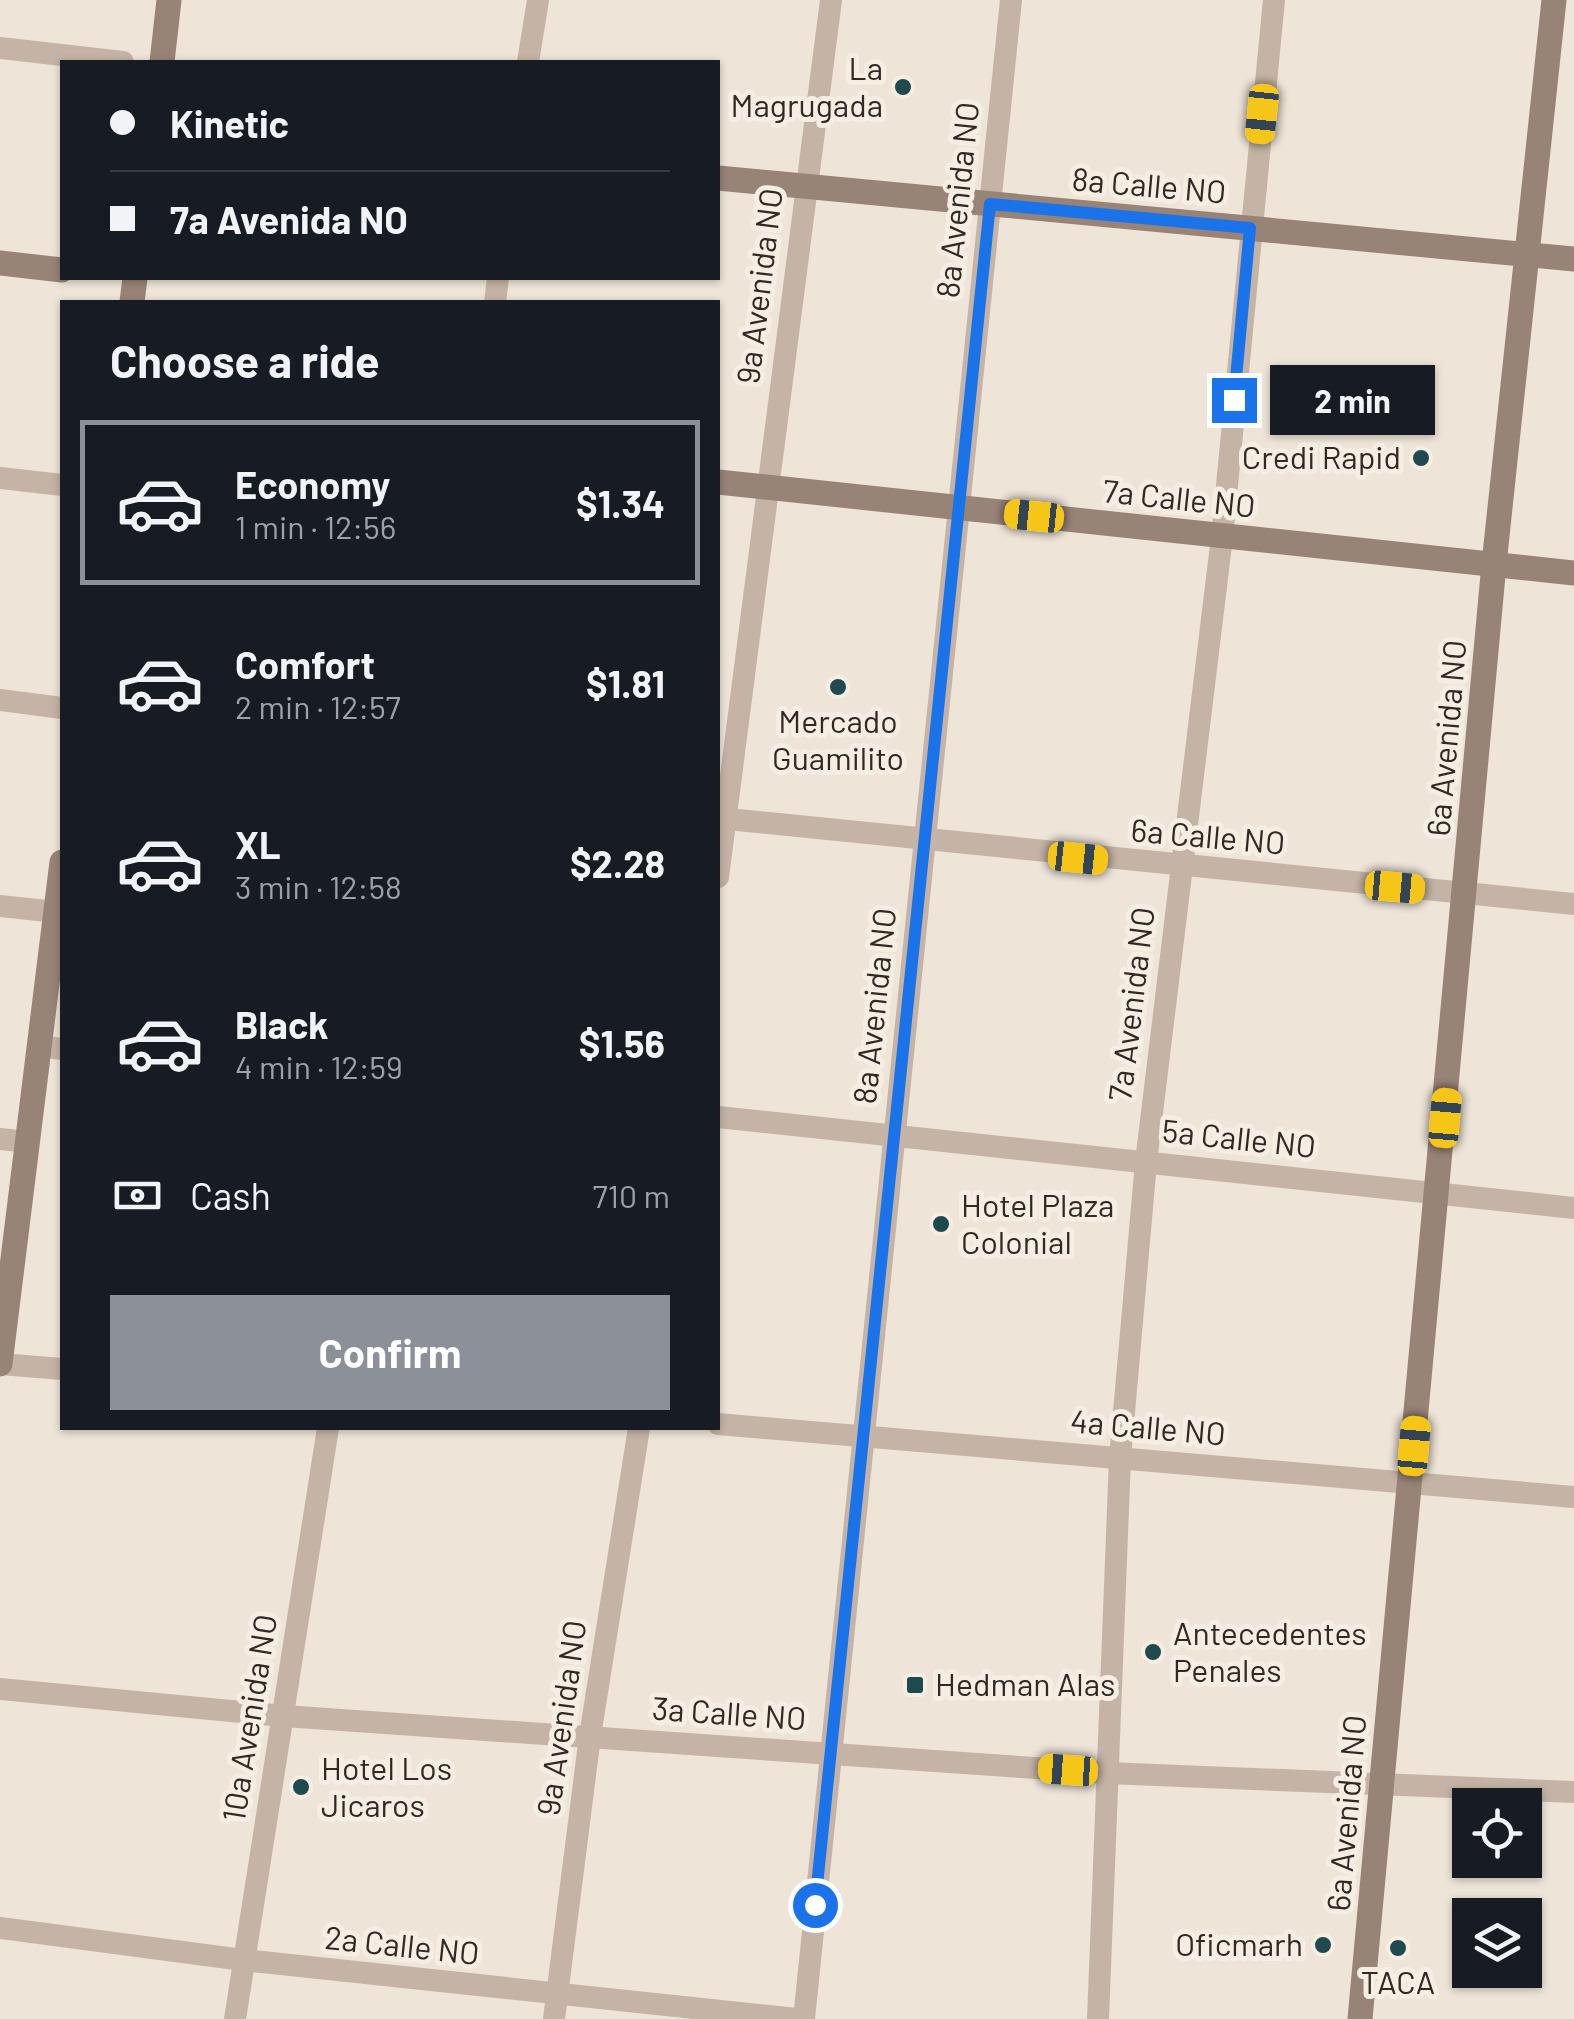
<!DOCTYPE html>
<meta charset="utf-8">
<style>
body{margin:0;font-family:Barlow,sans-serif;background:#20242c;color:#f1f3f6;height:100vh;display:flex;flex-direction:column;font-size:38px;white-space:nowrap}
*{box-sizing:border-box;margin:0}
p{font-size:32px;color:#9ea1a6}
.icon{flex:none;width:55px;height:55px;fill:none;stroke:currentColor;stroke-width:2;stroke-linecap:round;stroke-linejoin:round}
.map{position:relative;flex:1;overflow:hidden}
.panel{position:absolute;left:60px;top:300px;width:660px;height:1130px;display:flex;flex-direction:column;background:#171b24;border-radius:0px;box-shadow:0 2px 8px #0004}
.panel>*{flex:none}
.top-card{position:absolute;left:60px;top:60px;width:660px;height:220px;border-radius:0px;box-shadow:0 2px 8px #0004;display:grid;align-content:center;height:220px;padding:0 50px;background:#171b24}
.controls{position:absolute;left:1452px;top:1788px;display:grid;gap:20px}
.controls a{display:grid;place-items:center;width:90px;height:90px;border-radius:0px;background:#171b24;box-shadow:0 2px 8px #0004;font-size:50px}
.end{position:absolute;width:45px;height:45px;margin:-22px;border:12px solid #1a73e8;background:#fff;box-shadow:0 0 0 5px #fff}
.from{border-radius:50%}
.bubble{position:absolute;height:70px;border-radius:0px;background:#171b24;box-shadow:0 2px 8px #0004;font-size:32px;font-weight:700;line-height:70px;text-align:center}
.car{position:absolute;width:30px;height:60px;margin:-30px -15px;border-radius:12px;box-shadow:0 0 8px 2px #0007;background:linear-gradient(#f5c518 24%,#345 0 40%,#f5c518 0 76%,#345 0 86%,#f5c518 0)}
.top-card b{display:flex;align-items:center;gap:35px;height:95px;font-size:38px}
.top-card b+b{border-top:2px solid #363941}
.top-card i{width:25px;height:25px;background:#f1f3f6}
ul{padding:0;list-style:none}
li{display:flex;align-items:center;gap:30px;height:165px;margin:0 20px 15px;padding:0 30px;border:5px solid transparent;border-radius:0px}
li div{flex:1}
li b{display:block;font-size:38px}
li em{font-style:normal;font-weight:700}
li.active{border-color:#8c9099}
li>.icon{width:90px;height:90px;stroke-width:1.5}
h2{padding:0 50px;font-size:45px;line-height:120px}
.pay{display:flex;align-items:center;gap:25px;height:110px;padding:0 50px;font-size:38px}
.pay p{margin-inline-start:auto}
.cta{display:flex;gap:20px;margin-top:auto;padding:20px 50px}
.cta a{flex:1;height:115px;border-radius:0px;background:#8c9099;color:#fff;font-size:40px;font-weight:700;line-height:115px;text-align:center}
.map>svg:first-child{display:block}
.lines{fill:none;stroke-linecap:round;stroke-linejoin:round}
.street{stroke:#c5b4a5;stroke-width:22}
.secondary{stroke:#988377;stroke-width:25}
.route{stroke:#1a73e8;stroke-width:12}
.poi-dot{fill:#1f4b4e;stroke:#f6eee3;stroke-width:4}
.labels{text-anchor:middle;stroke-width:10;stroke-linejoin:round;paint-order:stroke}
.poi-label{font-size:32px;fill:#312926;stroke:#f6eee3;text-anchor:start}
.street-label{font-size:32px;fill:#312926;stroke:#f6eee3}
</style>
<div class="map">
<svg width="1574" height="2019" viewBox="0 0 1574 2019">
<rect width="100%" height="100%" fill="#eee4d8"/>
<g class="lines">
<g class="street">
<polyline points="0,48 123,62"/>
<polyline points="528,62 538,0"/>
<polyline points="495,302 498,278"/>
<polyline points="0,478 62,485"/>
<polyline points="0,700 62,708"/>
<polyline points="718,818 1574,904"/>
<polyline points="718,877 831,0"/>
<polyline points="0,906 56,912"/>
<polyline points="39,1046 62,1049"/>
<polyline points="718,1117 1574,1208"/>
<polyline points="0,1139 28,1142"/>
<polyline points="0,1364 62,1369"/>
<polyline points="718,1424 1574,1497"/>
<polyline points="0,1689 284,1716 1107,1773 1574,1792"/>
<polyline points="0,1928 243,1960 797,2019"/>
<polyline points="235,2019 328,1428"/>
<polyline points="554,2019 590,1736 639,1428"/>
<polyline points="804,2019 1011,0"/>
<polyline points="1098,2019 1120,1458 1146,1162 1222,537 1274,0"/>
</g>
<g class="secondary">
<polyline points="162,62 169,0"/>
<polyline points="718,178 1574,259"/>
<polyline points="0,263 62,270"/>
<polyline points="132,302 135,278"/>
<polyline points="718,482 1574,573"/>
<polyline points="0,1364 62,862"/>
<polyline points="1360,2019 1494,564 1554,0"/>
</g>
</g>
<g class="lines">
<polyline class="route" points="815,1905 990,204 1250,228 1234,400"/>
</g>
<g class="poi-dot">
<circle cx="903" cy="87" r="10"/>
<circle cx="1421" cy="458" r="10"/>
<circle cx="838" cy="687" r="10"/>
<circle cx="941" cy="1224" r="10"/>
<circle cx="1153" cy="1652" r="10"/>
<rect x="905" y="1675" width="20" height="20" rx="5"/>
<circle cx="301" cy="1787" r="10"/>
<circle cx="1323" cy="1945" r="10"/>
<circle cx="1398" cy="1948" r="10"/>
</g>
<g class="labels">
<g class="poi-label">
<text x="883" y="80" text-anchor="end">La<tspan x="883" dy="37">Magrugada</tspan></text>
<text x="1401" y="469" text-anchor="end">Credi Rapid</text>
<text x="838" y="733" text-anchor="middle">Mercado<tspan x="838" dy="37">Guamilito</tspan></text>
<text x="961" y="1217">Hotel Plaza<tspan x="961" dy="37">Colonial</tspan></text>
<text x="1173" y="1645">Antecedentes<tspan x="1173" dy="37">Penales</tspan></text>
<text x="935" y="1696">Hedman Alas</text>
<text x="321" y="1780">Hotel Los<tspan x="321" dy="37">Jicaros</tspan></text>
<text x="1303" y="1956" text-anchor="end">Oficmarh</text>
<text x="1398" y="1994" text-anchor="middle">TACA</text>
</g>
<g class="street-label">
<text transform="translate(1149 186) rotate(5)" y="11">8a Calle NO</text>
<text transform="translate(958 200) rotate(-84)" y="11">8a Avenida NO</text>
<text transform="translate(760 286) rotate(-83)" y="11">9a Avenida NO</text>
<text transform="translate(1179 499) rotate(6)" y="11">7a Calle NO</text>
<text transform="translate(1447 738) rotate(-85)" y="11">6a Avenida NO</text>
<text transform="translate(1208 837) rotate(5)" y="11">6a Calle NO</text>
<text transform="translate(1132 1004) rotate(-83)" y="11">7a Avenida NO</text>
<text transform="translate(875 1006) rotate(-84)" y="11">8a Avenida NO</text>
<text transform="translate(1239 1139) rotate(6)" y="11">5a Calle NO</text>
<text transform="translate(1148 1428) rotate(5)" y="11">4a Calle NO</text>
<text transform="translate(729 1714) rotate(4)" y="11">3a Calle NO</text>
<text transform="translate(250 1718) rotate(-81)" y="11">10a Avenida NO</text>
<text transform="translate(562 1718) rotate(-82)" y="11">9a Avenida NO</text>
<text transform="translate(1347 1813) rotate(-85)" y="11">6a Avenida NO</text>
<text transform="translate(402 1946) rotate(6)" y="11">2a Calle NO</text>
</g>
</g>
</svg>
<div class="controls">
<a><svg class="icon" aria-label="locate" viewBox="0 0 24 24"><circle cx="12" cy="12" r="6"/><path d="M12 2v4M12 18v4M2 12h4M18 12h4"/></svg></a>
<a><svg class="icon" aria-label="layers" viewBox="0 0 24 24"><path d="M12 4l9 5-9 5-9-5zM3 14l9 5 9-5"/></svg></a>
</div>
<i class="end from" style="left:815px;top:1905px"></i>
<i class="end" style="left:1234px;top:400px"></i>
<div class="bubble" style="left:1270px;top:365px;width:165px">2 min</div>
<i class="car" style="left:1262px;top:114px;rotate:186deg"></i>
<i class="car" style="left:1034px;top:516px;rotate:276deg"></i>
<i class="car" style="left:1078px;top:858px;rotate:96deg"></i>
<i class="car" style="left:1395px;top:887px;rotate:95deg"></i>
<i class="car" style="left:1445px;top:1118px;rotate:5deg"></i>
<i class="car" style="left:1414px;top:1446px;rotate:5deg"></i>
<i class="car" style="left:1068px;top:1770px;rotate:274deg"></i>
<div class="top-card">
<b><i class="from"></i>Kinetic</b>
<b><i></i>7a Avenida NO</b>
</div>
<section class="panel">
<h2>Choose a ride</h2>
<ul>
<li class="active"><svg class="icon" aria-label="car" viewBox="0 0 24 24"><path d="M5 17H2v-5l4-1 3-4h7l3 4 3 1v5h-3M9 17h6M6 11h13"/><circle cx="7" cy="17" r="2"/><circle cx="17" cy="17" r="2"/></svg><div><b>Economy</b><p>1 min · 12:56</p></div><em>$1.34</em></li>
<li><svg class="icon" aria-label="car" viewBox="0 0 24 24"><path d="M5 17H2v-5l4-1 3-4h7l3 4 3 1v5h-3M9 17h6M6 11h13"/><circle cx="7" cy="17" r="2"/><circle cx="17" cy="17" r="2"/></svg><div><b>Comfort</b><p>2 min · 12:57</p></div><em>$1.81</em></li>
<li><svg class="icon" aria-label="car" viewBox="0 0 24 24"><path d="M5 17H2v-5l4-1 3-4h7l3 4 3 1v5h-3M9 17h6M6 11h13"/><circle cx="7" cy="17" r="2"/><circle cx="17" cy="17" r="2"/></svg><div><b>XL</b><p>3 min · 12:58</p></div><em>$2.28</em></li>
<li><svg class="icon" aria-label="car" viewBox="0 0 24 24"><path d="M5 17H2v-5l4-1 3-4h7l3 4 3 1v5h-3M9 17h6M6 11h13"/><circle cx="7" cy="17" r="2"/><circle cx="17" cy="17" r="2"/></svg><div><b>Black</b><p>4 min · 12:59</p></div><em>$1.56</em></li>
</ul>
<div class="pay"><svg class="icon" aria-label="cash" viewBox="0 0 24 24"><path d="M3 7h18v10H3z"/><circle cx="12" cy="12" r="2"/></svg>Cash<p>710 m</p></div>
<div class="cta"><a>Confirm</a></div>
</section>
</div>
